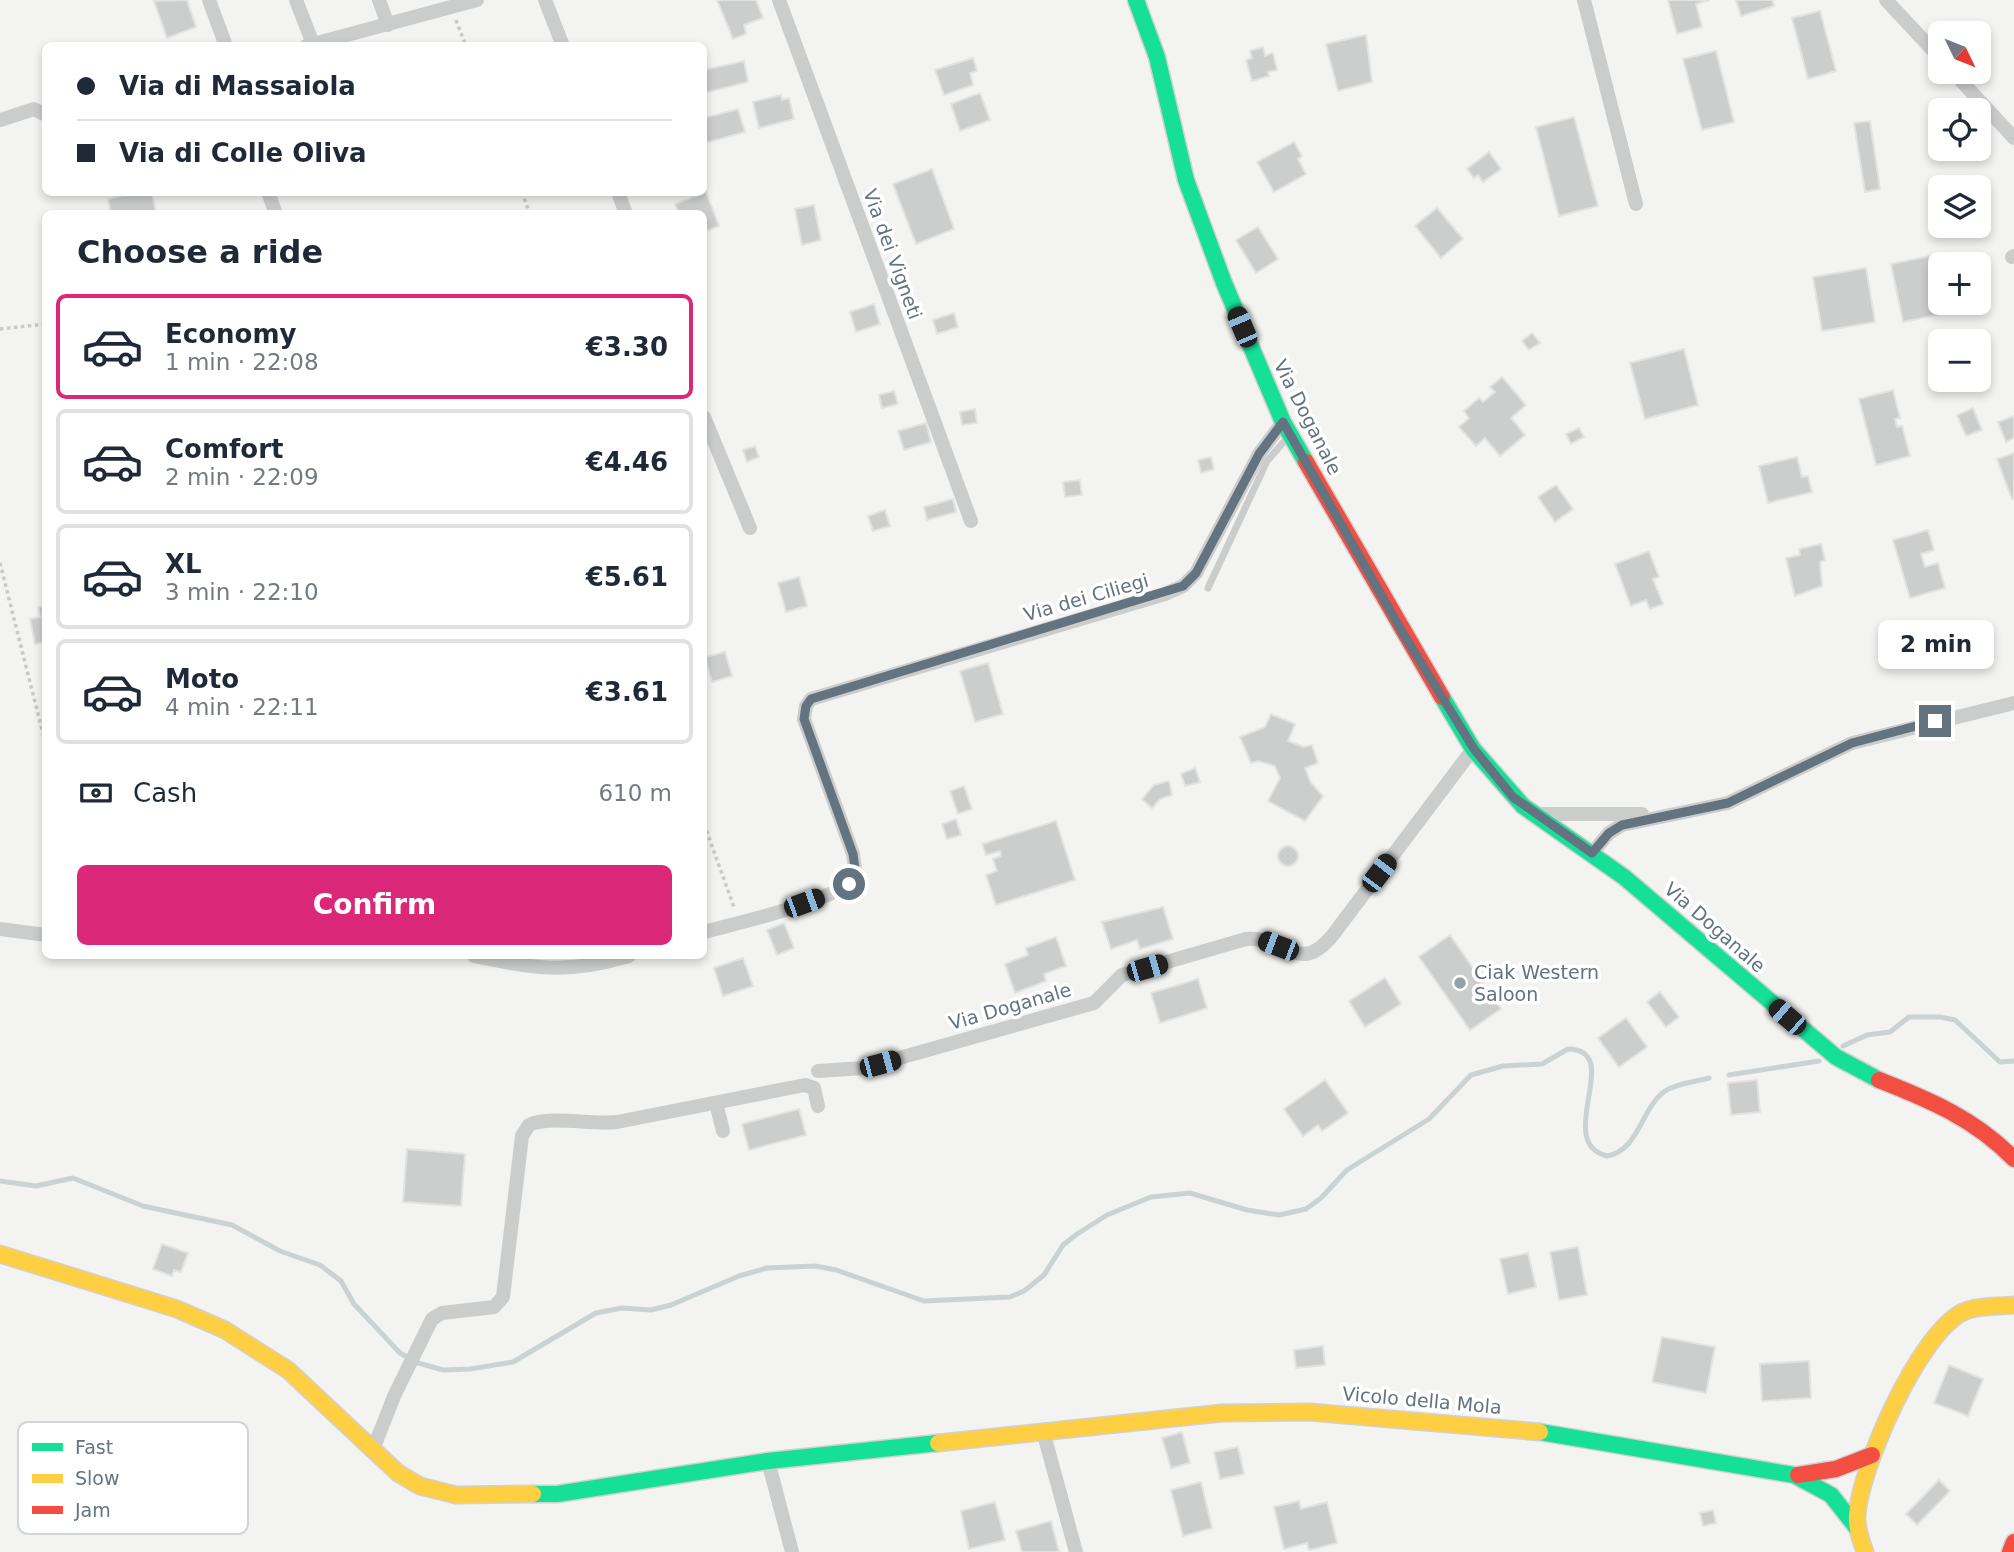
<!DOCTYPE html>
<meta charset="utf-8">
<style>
body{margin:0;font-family:"DejaVu Sans",sans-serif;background:#f6f6f7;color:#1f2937;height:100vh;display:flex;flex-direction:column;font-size:26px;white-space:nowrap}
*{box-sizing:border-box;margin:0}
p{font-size:23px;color:#747a83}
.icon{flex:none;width:38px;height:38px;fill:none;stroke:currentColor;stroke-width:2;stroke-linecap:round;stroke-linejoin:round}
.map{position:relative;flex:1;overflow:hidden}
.panel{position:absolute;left:42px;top:210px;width:665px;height:749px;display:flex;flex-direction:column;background:#fff;border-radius:10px;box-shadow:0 4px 10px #0003}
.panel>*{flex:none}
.top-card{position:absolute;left:42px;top:42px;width:665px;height:154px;border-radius:10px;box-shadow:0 4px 10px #0003;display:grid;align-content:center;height:154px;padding:0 35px;background:#fff}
.needle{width:46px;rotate:133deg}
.controls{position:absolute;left:1928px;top:21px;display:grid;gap:14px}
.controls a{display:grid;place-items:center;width:63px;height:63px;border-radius:10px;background:#fff;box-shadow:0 4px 10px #0003;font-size:35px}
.end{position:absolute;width:32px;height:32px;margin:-16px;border:9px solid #647380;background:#fff;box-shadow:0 0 0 4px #fff}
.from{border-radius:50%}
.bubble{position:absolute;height:49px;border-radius:10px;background:#fff;box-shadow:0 4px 10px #0003;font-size:23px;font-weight:700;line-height:49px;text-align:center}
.car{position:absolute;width:21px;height:42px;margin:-21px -10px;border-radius:9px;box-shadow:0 0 5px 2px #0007;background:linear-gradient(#222 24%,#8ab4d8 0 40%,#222 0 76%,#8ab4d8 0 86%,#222 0)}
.top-card b{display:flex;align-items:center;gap:24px;height:66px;font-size:26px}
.top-card b+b{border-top:2px solid #e0e1e3}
.top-card i{width:18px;height:18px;background:#1f2937}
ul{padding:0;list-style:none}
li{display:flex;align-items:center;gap:21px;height:105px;margin:0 14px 10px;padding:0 21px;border:4px solid #e0e1e3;border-radius:10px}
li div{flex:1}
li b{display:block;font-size:26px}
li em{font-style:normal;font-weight:700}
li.current{border-color:#db2777}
li>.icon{width:63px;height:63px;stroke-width:1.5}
h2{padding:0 35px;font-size:32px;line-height:84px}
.pay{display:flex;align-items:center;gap:18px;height:77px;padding:0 35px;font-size:26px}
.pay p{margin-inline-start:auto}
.action{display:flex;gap:14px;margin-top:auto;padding:14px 35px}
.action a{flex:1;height:80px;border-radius:10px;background:#db2777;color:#fff;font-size:28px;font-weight:700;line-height:80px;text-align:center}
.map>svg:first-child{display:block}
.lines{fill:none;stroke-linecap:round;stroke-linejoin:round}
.stream{stroke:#cbd2d4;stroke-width:5}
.building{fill:#cccdcd;stroke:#e2e2e1;stroke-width:2}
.fast-casing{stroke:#d0d1d0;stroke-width:19}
.slow-casing{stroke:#d0d1d0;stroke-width:19}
.jam-casing{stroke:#d0d1d0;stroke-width:19}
.path{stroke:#c8c9c9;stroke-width:3.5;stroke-dasharray:3.5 3.5;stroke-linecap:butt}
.lane{stroke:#cbcccc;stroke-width:7}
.street{stroke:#cbcccc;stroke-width:14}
.fast{stroke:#16e098;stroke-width:16}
.slow{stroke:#ffcf43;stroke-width:16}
.jam{stroke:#f24e42;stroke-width:16}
.route{stroke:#647380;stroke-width:9}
.poi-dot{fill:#96a0a8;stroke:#fff;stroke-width:2.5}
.labels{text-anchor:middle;stroke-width:7;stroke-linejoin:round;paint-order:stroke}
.street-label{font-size:19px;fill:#647380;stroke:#fff}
.poi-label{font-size:19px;fill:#647380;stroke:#fff;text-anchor:start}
.key{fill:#fff;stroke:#d0d5d9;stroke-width:2}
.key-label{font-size:19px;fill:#647380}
</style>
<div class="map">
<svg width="2014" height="1552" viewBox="0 0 2014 1552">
<rect width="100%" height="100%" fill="#f3f3f1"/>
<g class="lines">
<g class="stream">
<polyline points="1843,1046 1867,1035 1890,1032 1909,1017 1940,1017 1955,1020 2000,1062 2014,1061"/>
<polyline points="1729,1075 1819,1061"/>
<path d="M 0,1181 L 36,1186 L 73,1178 L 143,1206 L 232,1225 L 280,1251 L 320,1265 L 341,1281 L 354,1304 L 400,1353 L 415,1362 L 443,1370 L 470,1369 L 513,1362 L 596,1313 L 622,1308 L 651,1310 L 671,1305 L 739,1276 L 767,1268 L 815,1266 L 836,1270 L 924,1301 L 1010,1297 L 1024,1291 L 1044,1275 L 1063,1245 L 1077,1234 L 1107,1215 L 1151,1197 L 1190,1193 L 1247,1210 L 1279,1215 L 1306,1209 L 1321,1198 L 1347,1170 L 1429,1119 L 1471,1075 L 1503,1066 L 1542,1064 L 1568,1049 C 1626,1050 1552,1142 1607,1156 C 1639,1151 1641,1108 1665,1091 C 1677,1083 1695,1082 1709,1078"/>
</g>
</g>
<g class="building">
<polygon points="187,0 196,27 167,38 154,1"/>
<polygon points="717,0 756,0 763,18 744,25 746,34 733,39"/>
<polygon points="1668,0 1710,0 1696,4 1702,27 1677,34"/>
<polygon points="1736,0 1772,0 1774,6 1741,16"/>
<polygon points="1820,11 1836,71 1808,79 1792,18"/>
<polygon points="1366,35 1372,82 1338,91 1326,44"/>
<polygon points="1263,47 1265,56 1273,53 1277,70 1268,72 1269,76 1252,81 1246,60 1252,58 1250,51"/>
<polygon points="1716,51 1734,122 1702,130 1683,59"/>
<polygon points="973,58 977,71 970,73 973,85 944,95 935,70"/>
<polygon points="744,61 748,82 704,93 704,70"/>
<polygon points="980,93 990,120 960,131 951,104"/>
<polygon points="781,95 782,100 789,98 794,119 759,128 753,102"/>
<polygon points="738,109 745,132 705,143 704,118"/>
<polygon points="1574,117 1598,206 1559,216 1536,127"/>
<polygon points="1870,121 1880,189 1865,192 1854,123"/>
<polygon points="1294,142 1302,156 1298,159 1306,174 1274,192 1257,162"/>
<polygon points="1489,152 1501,169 1483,182 1478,175 1474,178 1467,169"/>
<polygon points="932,169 954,229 916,244 893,184"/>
<polygon points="136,192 152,192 156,214 111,214 108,199"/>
<polygon points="706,192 719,226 704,232 704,214 679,214 675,204"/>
<polygon points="814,205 821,240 802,245 795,209"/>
<polygon points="1437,208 1463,239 1441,258 1415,226"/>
<polygon points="1258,227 1278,259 1256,273 1236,240"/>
<polygon points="1944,253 1947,264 1941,264 1941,303 1955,303 1956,311 1903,322 1891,264"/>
<polygon points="1866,268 1875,322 1822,331 1813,277"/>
<polygon points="874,304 880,324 856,332 850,312"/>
<polygon points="954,313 958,327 937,334 933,320"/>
<polygon points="1532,333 1540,343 1529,350 1522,341"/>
<polygon points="1684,349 1698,405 1645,419 1630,363"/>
<polygon points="1502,377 1526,405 1511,418 1525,435 1500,456 1485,438 1476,446 1459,427 1469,418 1464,411 1479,398 1483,402 1495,392 1490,387"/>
<polygon points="1893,390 1900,418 1895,419 1897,427 1902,426 1910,456 1876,465 1859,399"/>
<polygon points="894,391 898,404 882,408 879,395"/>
<polygon points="1973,408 1982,430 1966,436 1957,415"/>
<polygon points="975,409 977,423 962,425 960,412"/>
<polygon points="2014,416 2014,438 2006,442 1998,422"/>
<polygon points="926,423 931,442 904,450 898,431"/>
<polygon points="1579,428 1584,437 1571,444 1566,434"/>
<polygon points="755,446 759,457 747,462 743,450"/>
<polygon points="2014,453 2014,498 2012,499 1997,459"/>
<polygon points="1211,457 1214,469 1201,473 1198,460"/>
<polygon points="1797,457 1802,477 1808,476 1812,492 1768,503 1759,466"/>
<polygon points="1080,480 1082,495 1065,497 1063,482"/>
<polygon points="1556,485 1573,509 1555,522 1538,497"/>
<polygon points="953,499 956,512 927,520 924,507"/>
<polygon points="885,510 890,526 873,531 868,516"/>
<polygon points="1928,530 1934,550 1921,554 1925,567 1938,563 1945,588 1910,598 1893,540"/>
<polygon points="1821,544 1825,560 1820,562 1822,586 1795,596 1786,558 1800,555 1799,549"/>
<polygon points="1649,551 1659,577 1653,579 1663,604 1650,609 1646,600 1631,606 1615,564"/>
<polygon points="799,577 807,606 786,612 778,583"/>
<polygon points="46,606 46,642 35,644 30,619 40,617 38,607"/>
<polygon points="725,652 732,676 712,682 705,657"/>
<polygon points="988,663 1003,714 975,722 960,671"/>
<polygon points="1271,714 1295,724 1288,741 1304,747 1312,745 1318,763 1305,768 1311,783 1323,796 1305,821 1268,801 1280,778 1275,766 1258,761 1251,763 1240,737 1265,727"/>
<polygon points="1195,768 1200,782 1185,786 1181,774"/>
<polygon points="1169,781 1172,795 1160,799 1152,808 1142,799 1154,785"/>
<polygon points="964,786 972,809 958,814 950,791"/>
<polygon points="956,819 961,835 947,839 942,824"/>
<polygon points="1056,821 1075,880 996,905 986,875 997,871 993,859 1001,856 1000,851 986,855 982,844"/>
<circle cx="1288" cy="856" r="10"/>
<polygon points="1163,907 1173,939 1140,949 1137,940 1111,949 1102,922"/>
<polygon points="784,923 794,948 777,955 767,930"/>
<polygon points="1450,935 1501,1009 1470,1030 1419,957"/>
<polygon points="1056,937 1066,966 1044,974 1046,981 1015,993 1005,964 1028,955 1026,948"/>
<polygon points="743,958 753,986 723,996 714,968"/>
<polygon points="1385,978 1401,1004 1365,1027 1349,1001"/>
<polygon points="1198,979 1207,1008 1160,1023 1151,993"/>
<polygon points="1660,992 1679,1017 1666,1027 1647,1002"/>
<polygon points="1626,1018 1647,1047 1619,1067 1598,1038"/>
<polygon points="1325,1080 1348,1113 1322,1131 1318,1125 1303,1136 1284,1109"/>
<polygon points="1757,1080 1760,1112 1731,1115 1728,1083"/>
<polygon points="799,1109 806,1135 749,1150 742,1124"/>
<polygon points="407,1149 465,1154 461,1206 403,1202"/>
<polygon points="162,1244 188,1253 181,1272 174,1270 172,1276 153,1269"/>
<polygon points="1578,1247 1587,1295 1559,1300 1550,1252"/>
<polygon points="1528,1253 1536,1287 1508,1294 1500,1259"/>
<polygon points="1662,1337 1715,1347 1706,1393 1652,1382"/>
<polygon points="1323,1346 1325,1365 1296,1368 1294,1350"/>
<polygon points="1809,1361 1811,1398 1762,1401 1760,1364"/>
<polygon points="1949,1365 1983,1379 1968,1416 1934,1403"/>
<polygon points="1182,1432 1190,1463 1171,1468 1162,1438"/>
<polygon points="1238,1447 1244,1474 1220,1479 1214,1452"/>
<polygon points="1939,1480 1950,1491 1917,1525 1906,1514"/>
<polygon points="1201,1482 1212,1528 1183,1536 1171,1490"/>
<polygon points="1299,1501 1301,1509 1327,1502 1337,1543 1309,1550 1307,1543 1284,1549 1274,1507"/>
<polygon points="995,1502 1005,1540 969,1549 961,1511"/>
<polygon points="1713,1510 1716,1523 1703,1526 1700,1513"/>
<polygon points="1051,1521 1059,1552 1022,1552 1016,1531"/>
</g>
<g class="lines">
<g class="fast-casing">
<g id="fast">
<polyline points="1136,0 1157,57 1186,180 1224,283 1283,422 1306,462"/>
<polyline points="1442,697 1473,749 1523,806 1624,877 1836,1057 1879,1080"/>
<polyline points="1540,1432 1794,1475 1831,1495 1857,1528"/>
<polyline points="533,1494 557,1494 768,1461 938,1443"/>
</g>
</g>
<g class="slow-casing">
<g id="slow">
<polyline points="0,1254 177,1309 225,1330 288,1370 398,1473 420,1486 456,1495 533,1494"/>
<polyline points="938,1443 1222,1413 1309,1412 1540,1432"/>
<path d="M 1865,1552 C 1861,1540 1856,1528 1857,1515 C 1861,1466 1917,1338 1961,1313 C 1976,1305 1998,1307 2014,1305"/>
</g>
</g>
<g class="jam-casing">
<g id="jam">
<polyline points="1306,462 1442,697"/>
<path d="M 1879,1080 C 1930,1100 1975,1119 2014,1159"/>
<polyline points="1798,1475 1836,1469 1872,1455"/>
<polyline points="2010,1552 2014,1542"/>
</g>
</g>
<g class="path">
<polyline points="456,20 466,46"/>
<polyline points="522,192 528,209"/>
<polyline points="0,329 46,324"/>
<polyline points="0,563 46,746"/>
<polyline points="704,824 734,907"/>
</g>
<polyline class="lane" points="1208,588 1267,461 1288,437"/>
<g class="street">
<polyline points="209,0 226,46"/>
<polyline points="296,0 313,44"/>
<polyline points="379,0 388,25"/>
<polyline points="545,0 563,46"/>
<polyline points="779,0 971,521"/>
<polyline points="1584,0 1636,204"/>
<polyline points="1886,0 1941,59"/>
<polyline points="306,46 477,0"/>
<polyline points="1953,72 2014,138"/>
<polyline points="0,120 34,109 46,115"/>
<polyline points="268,192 276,214"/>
<polyline points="618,192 626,214"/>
<polyline points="2012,257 2014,256"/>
<polyline points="704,417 750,528"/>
<polyline points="1536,814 1642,814"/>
<polyline points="1592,853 1609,833 1622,825 1728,803 1852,743 2014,703"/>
<polyline points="0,929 46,935"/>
<path d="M 704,932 C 736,923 839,901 856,876 L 853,854 L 804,719 L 806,706 L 811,699 L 1165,594 L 1183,586 L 1196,573 L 1259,454 L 1283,422"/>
<path d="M 474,956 C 535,969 568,974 629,956"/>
<path d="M 818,1071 L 864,1068 L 1094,1003 L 1122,975 L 1246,939 C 1284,935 1298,977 1332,936 L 1473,749"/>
<polyline points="716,1103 723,1131"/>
<polyline points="1043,1431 1076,1552"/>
<path d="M 372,1452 L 395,1394 L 432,1319 L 442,1313 L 494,1307 L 503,1297 L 522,1136 L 529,1125 C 550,1115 591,1125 617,1122 L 805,1085 L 814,1088 L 818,1106"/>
<polyline points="768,1461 792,1552"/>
</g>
<use href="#fast" class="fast"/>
<use href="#slow" class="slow"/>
<use href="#jam" class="jam"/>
</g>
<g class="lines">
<polyline class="route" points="849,884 856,876 853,854 804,719 806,706 811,699 1183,586 1196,573 1259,454 1283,422 1404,635 1474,749 1513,797 1592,853 1609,833 1622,825 1728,803 1852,743 1935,721"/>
</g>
<circle class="poi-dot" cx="1460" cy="983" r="7"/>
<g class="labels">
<g class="street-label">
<text transform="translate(893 254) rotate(70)" y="7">Via dei Vigneti</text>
<text transform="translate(1308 417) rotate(63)" y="7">Via Doganale</text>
<text transform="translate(1086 597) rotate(-16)" y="7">Via dei Ciliegi</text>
<text transform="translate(1715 927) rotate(41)" y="7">Via Doganale</text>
<text transform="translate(1010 1006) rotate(-16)" y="7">Via Doganale</text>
<text transform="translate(1422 1400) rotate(5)" y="7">Vicolo della Mola</text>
</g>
<g class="poi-label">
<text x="1474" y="979">Ciak Western<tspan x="1474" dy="22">Saloon</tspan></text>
</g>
</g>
<rect x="18" y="1422" width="230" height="112" rx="10" class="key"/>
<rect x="32" y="1443" width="31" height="8" fill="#16e098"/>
<rect x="32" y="1474" width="31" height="9" fill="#ffcf43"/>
<rect x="32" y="1506" width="31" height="8" fill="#f24e42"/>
<g class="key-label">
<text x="75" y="1454">Fast</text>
<text x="75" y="1485">Slow</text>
<text x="75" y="1517">Jam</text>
</g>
</svg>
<div class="controls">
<a><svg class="needle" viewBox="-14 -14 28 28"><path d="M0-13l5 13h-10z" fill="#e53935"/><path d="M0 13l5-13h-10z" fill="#747a83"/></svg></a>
<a><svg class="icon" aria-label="locate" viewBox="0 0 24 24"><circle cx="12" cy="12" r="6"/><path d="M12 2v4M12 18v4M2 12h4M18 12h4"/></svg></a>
<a><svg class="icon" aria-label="layers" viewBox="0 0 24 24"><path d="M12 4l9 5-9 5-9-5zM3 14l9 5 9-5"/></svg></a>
<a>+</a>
<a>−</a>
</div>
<i class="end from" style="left:849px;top:884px"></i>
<i class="end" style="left:1935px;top:721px"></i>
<div class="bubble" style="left:1878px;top:620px;width:116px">2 min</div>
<i class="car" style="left:1242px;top:327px;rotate:337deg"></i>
<i class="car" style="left:1379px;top:873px;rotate:37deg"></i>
<i class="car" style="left:804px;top:903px;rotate:70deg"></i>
<i class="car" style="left:1278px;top:946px;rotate:291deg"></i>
<i class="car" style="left:1147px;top:968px;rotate:74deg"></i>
<i class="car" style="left:1787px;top:1017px;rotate:311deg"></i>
<i class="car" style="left:880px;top:1064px;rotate:75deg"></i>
<div class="top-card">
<b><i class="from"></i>Via di Massaiola</b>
<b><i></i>Via di Colle Oliva</b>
</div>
<section class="panel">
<h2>Choose a ride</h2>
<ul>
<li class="current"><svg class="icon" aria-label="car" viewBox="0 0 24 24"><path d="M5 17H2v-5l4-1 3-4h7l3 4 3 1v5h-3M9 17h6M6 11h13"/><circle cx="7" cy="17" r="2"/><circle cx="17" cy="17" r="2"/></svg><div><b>Economy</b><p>1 min · 22:08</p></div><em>€3.30</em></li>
<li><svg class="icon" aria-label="car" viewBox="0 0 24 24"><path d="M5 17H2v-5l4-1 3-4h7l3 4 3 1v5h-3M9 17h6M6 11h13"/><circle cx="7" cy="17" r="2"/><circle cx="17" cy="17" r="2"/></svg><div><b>Comfort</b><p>2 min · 22:09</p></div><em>€4.46</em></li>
<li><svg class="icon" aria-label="car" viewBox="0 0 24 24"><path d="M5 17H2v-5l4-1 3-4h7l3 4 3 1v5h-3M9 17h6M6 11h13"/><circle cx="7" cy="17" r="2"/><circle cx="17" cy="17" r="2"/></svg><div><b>XL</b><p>3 min · 22:10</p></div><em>€5.61</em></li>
<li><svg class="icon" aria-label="car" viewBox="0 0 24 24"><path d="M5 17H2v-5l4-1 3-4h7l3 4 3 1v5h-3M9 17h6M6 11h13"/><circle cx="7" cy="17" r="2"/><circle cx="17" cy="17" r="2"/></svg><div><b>Moto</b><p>4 min · 22:11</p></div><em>€3.61</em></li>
</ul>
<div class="pay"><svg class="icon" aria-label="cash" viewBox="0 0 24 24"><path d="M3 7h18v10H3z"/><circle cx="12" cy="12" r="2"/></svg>Cash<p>610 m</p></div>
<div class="action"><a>Confirm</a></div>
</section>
</div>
